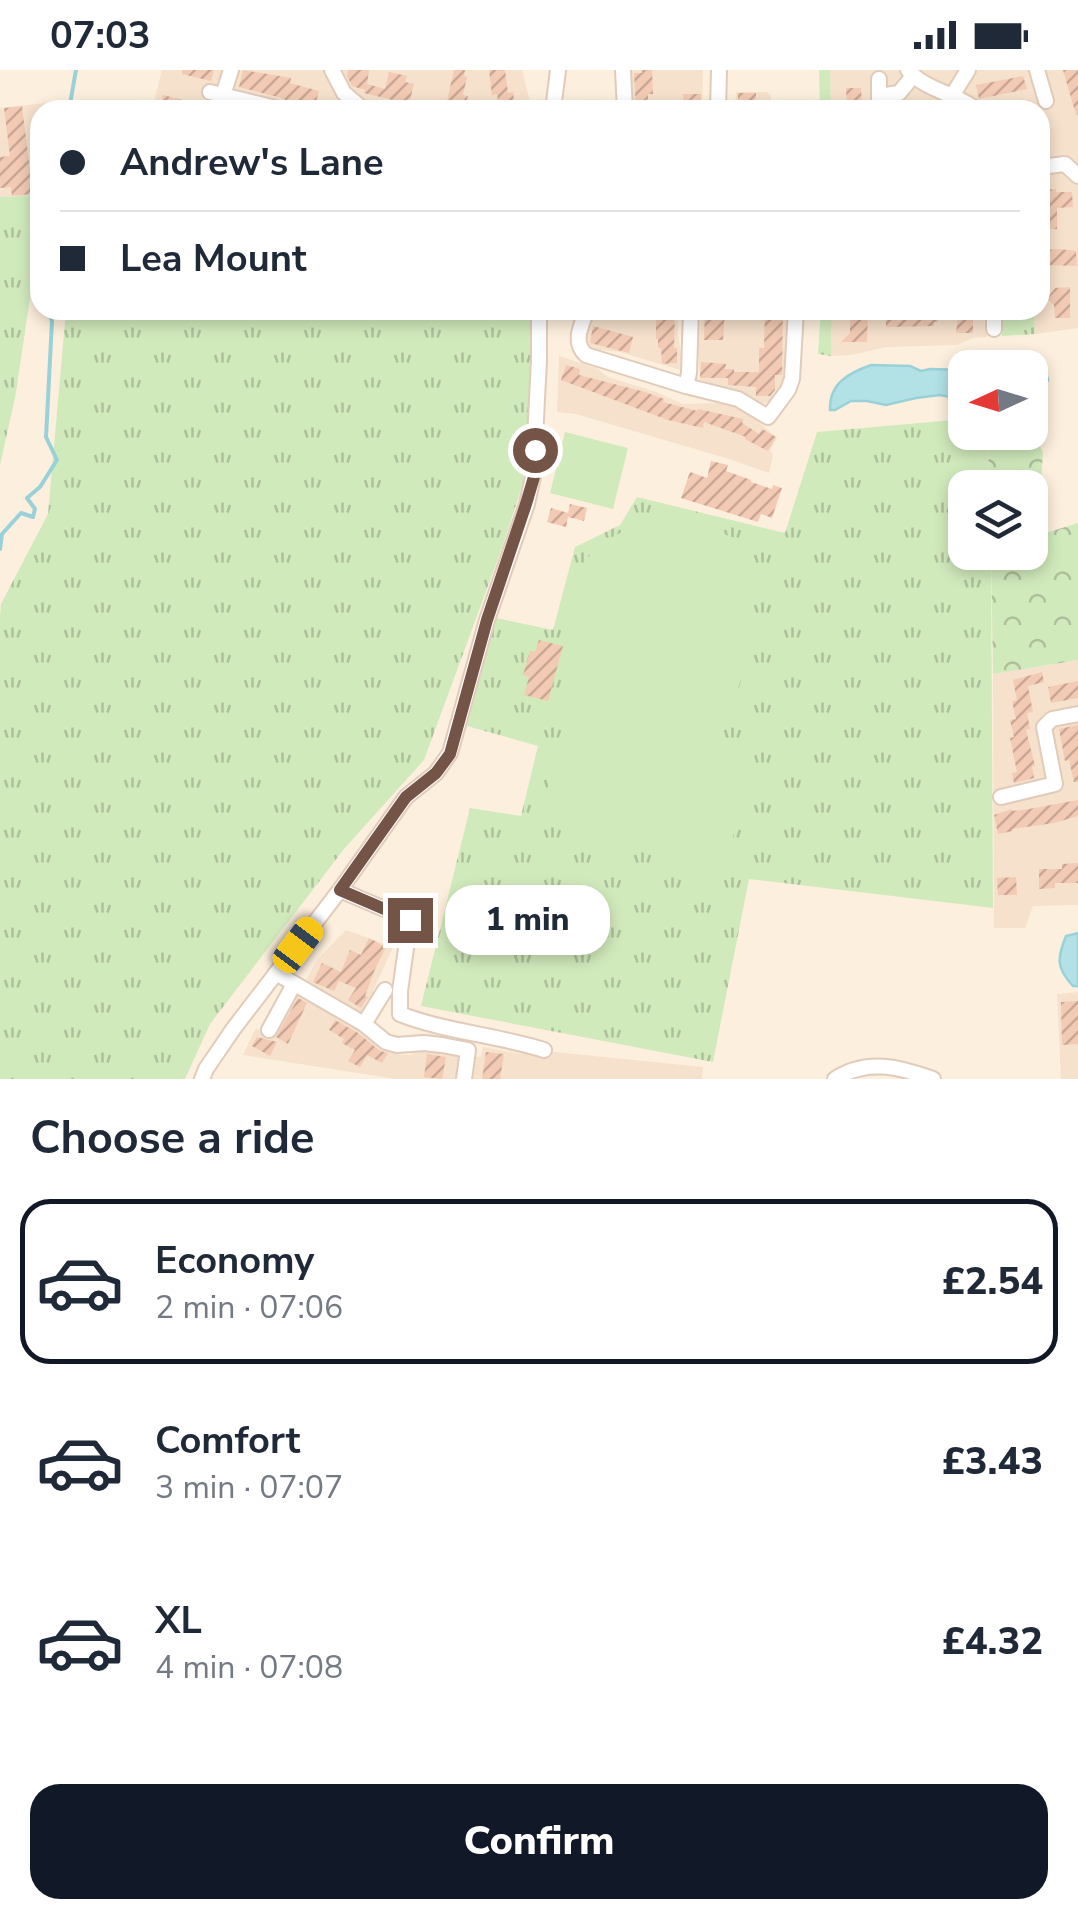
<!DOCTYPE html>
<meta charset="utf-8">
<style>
body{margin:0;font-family:"Nunito Sans",sans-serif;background:#f2f2f3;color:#1f2937;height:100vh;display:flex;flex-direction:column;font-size:38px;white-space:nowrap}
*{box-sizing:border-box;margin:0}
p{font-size:32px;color:#747a83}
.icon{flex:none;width:55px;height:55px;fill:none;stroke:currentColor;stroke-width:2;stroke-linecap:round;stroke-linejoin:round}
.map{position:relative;height:1009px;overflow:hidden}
.drawer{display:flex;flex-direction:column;background:#fff;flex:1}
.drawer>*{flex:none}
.top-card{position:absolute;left:30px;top:30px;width:1020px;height:220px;border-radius:30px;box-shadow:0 5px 15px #0003;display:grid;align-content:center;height:220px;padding:0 30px;background:#fff}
.needle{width:65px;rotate:266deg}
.fabs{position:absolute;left:948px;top:280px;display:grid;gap:20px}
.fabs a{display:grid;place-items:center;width:100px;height:100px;border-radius:20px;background:#fff;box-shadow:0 5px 15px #0003;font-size:50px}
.end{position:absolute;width:45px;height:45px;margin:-22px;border:12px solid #735446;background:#fff;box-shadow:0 0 0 5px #fff}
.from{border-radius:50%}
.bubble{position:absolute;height:70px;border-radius:30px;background:#fff;box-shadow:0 5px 15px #0003;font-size:32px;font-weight:800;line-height:70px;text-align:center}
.car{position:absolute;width:30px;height:60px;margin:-30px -15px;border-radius:12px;box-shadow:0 0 8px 2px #0007;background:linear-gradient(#f5c518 24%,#345 0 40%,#f5c518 0 76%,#345 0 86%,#f5c518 0)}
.top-card b{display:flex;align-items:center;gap:35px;height:95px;font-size:38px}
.top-card b+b{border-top:2px solid #e0e1e3}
.top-card i{width:25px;height:25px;background:#1f2937}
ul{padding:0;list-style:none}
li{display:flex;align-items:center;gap:30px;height:165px;margin:0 20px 15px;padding:0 10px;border:5px solid transparent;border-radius:30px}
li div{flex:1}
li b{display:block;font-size:38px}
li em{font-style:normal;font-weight:800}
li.selected{border-color:#111827}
li>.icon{width:90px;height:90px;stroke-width:1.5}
h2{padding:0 30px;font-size:45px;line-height:120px}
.action{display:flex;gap:20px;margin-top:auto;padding:20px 30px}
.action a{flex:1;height:115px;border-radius:30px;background:#111827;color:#fff;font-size:40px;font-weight:800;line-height:115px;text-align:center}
.status{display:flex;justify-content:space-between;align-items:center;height:70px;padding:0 50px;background:#fff;direction:ltr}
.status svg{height:28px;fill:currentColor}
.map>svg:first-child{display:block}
.residential{fill:#f5e1cc}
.grass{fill:url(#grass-tufts)}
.forest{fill:url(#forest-crowns)}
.garden{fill:#d1eabc}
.water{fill:#b2e1e6;stroke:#98d1d8;stroke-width:2.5}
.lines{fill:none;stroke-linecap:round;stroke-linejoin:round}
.stream{stroke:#98d1d8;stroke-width:4}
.building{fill:url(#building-hatch)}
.minor-casing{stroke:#e1cbba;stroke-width:18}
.minor{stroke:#fff;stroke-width:14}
.route{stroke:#735446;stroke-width:12}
</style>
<div class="status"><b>07:03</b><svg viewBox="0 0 49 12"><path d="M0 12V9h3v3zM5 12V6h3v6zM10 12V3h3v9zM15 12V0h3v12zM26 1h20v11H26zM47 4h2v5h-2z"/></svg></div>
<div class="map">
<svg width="1078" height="1009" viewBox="0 0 1078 1009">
<defs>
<pattern id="grass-tufts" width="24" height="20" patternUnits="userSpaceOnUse" patternTransform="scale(2.5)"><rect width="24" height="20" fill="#d1eabc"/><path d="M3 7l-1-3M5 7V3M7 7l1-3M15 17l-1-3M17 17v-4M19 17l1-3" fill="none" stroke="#aec09b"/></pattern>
<pattern id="forest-crowns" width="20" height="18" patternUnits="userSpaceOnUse" patternTransform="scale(2.5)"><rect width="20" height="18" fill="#d1eabc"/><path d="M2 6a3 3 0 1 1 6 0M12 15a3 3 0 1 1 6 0" fill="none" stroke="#aec09b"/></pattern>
<pattern id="building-hatch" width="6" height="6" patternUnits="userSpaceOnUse" patternTransform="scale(2.5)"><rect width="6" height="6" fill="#f3cbb4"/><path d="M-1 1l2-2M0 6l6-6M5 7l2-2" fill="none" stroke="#c9a794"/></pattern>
</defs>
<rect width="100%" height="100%" fill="#fdefdd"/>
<g class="residential">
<polygon points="162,0 522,0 532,40 152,40"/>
<polygon points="628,0 703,0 702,40 630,40"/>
<polygon points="830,0 1078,0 1078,258 1035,264 1034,240 1040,240 1040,40 831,40"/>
<polygon points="736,22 767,22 771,26 771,34 820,35 820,40 735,40"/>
<polygon points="45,33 46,40 40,40 40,125 0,127 0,38"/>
<polygon points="395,240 505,240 409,250"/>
<polygon points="593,240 679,240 678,264 681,284 680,300 620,282 592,279 585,266"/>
<polygon points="702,240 789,240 787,304 785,315 769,332 763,333 738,320 700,310 698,282"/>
<polygon points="832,240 987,240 987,267 973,268 957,275 886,277 851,285 831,286"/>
<polygon points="559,286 596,298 608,307 656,322 683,334 722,333 747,342 777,368 770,380 773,386 769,403 729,389 576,344 557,342"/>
<polygon points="1078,590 1078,835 1033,836 1025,858 994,858 993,604"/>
<polygon points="346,860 393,877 373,921 387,930 366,961 390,978 395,984 411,985 415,980 481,987 483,977 521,984 554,982 703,997 702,1009 396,1009 243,985 256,958 269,965 292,923 305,912 317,890"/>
<polygon points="1078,922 1078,1009 1061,1009 1057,924"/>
</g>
<g class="grass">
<polygon points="819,0 830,0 831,40 820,40"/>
<polygon points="40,125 40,162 15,328 0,395 0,127"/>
<polygon points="66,240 395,240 409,250 505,240 530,240 533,268 530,378 526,404 503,475 424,690 344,779 210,954 185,1009 0,1009 0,545 1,534 48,444"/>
<polygon points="821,240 832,240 831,286 818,284"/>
<polygon points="1001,240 1034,240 1035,264 1002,266"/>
<polygon points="965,349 965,362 988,363 989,417 965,418 965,482 991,483 993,838 749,809 713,992 421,936 470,738 521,746 538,676 467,656 496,548 553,560 575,477 620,455 637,427 785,463 817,362"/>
</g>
<g class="forest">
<polygon points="1030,351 1043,383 1041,410 1030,441 1030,418 989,417 988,363 1030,362"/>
<polygon points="1078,453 1078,590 993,604 991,483 1030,482 1030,461 1049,462"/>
</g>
<g class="garden">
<polygon points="565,362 628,378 613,439 550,423"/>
<polygon points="659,444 682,448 737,469 755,496 747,593 729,643 696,652 654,649 757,677 724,800 539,751 571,627 620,639 588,620 572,585 566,557 570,512 587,488 608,469"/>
</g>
<g class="water">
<path d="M 871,295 L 910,296 L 921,301 L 930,299 L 965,300 L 965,330 L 940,325 L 916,328 L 886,335 L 867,331 L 851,331 L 835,340 L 830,340 C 829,313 849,303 871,295 Z"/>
<polygon points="1030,302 1047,306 1048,310 1030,341"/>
<path d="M 1078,863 L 1078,916 L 1073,916 C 1056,898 1057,888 1066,866 Z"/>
</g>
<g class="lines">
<g class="stream">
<polyline points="69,40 76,0"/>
<polyline points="0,479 2,464 21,443 33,447 35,439 27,428 40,417 57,390 46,367 52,251 48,240"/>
</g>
</g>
<g class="building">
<polygon points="182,0 214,0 211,11 182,4"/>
<polygon points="243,0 291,8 290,13 319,21 315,36 291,32 278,27 239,17"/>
<polygon points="348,0 369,0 367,14 385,19 389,2 407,6 405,12 414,14 409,34 364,23 365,20 352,16 347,6"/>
<polygon points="454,0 465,0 464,6 467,7 463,25 468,26 464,40 445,40"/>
<polygon points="489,0 505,0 508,23 513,22 515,40 499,40 497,24 492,25"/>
<polygon points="642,0 652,0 653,24 648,24 648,32 644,32 644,40 636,40 634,3 642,3"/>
<polygon points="1063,0 1078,0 1078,45 1076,45"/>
<polygon points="1023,6 1027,19 979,29 976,15"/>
<polygon points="846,18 861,18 862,40 847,40"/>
<polygon points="738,23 756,23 755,40 738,40"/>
<polygon points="683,24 701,24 701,40 684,40"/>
<polygon points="163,25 190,32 188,40 159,40"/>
<polygon points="22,36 33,124 12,126 11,117 0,118 0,87 10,86 4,38"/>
<polygon points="1056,119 1056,122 1072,122 1073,137 1057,138 1057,159 1045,159 1044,136 1040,136 1040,120"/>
<polygon points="1059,179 1076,181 1077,196 1044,195 1044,180"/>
<polygon points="1070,217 1070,248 1055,248 1054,235 1047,229 1055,218"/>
<polygon points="656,240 675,240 674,278 677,278 677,293 662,294 661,278 658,278 658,269 656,269"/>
<polygon points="705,240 725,240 723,270 704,270"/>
<polygon points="765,240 783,240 782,305 775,305 775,320 770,326 756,326 756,317 728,315 728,308 700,308 701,292 726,294 725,299 734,299 734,302 759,302 759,278 764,278"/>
<polygon points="850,240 868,240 867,272 841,272 850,263"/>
<polygon points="886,240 938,240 938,252 934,252 934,256 886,257"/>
<polygon points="959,240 973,240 973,263 956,263"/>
<polygon points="593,256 633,267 629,283 590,273"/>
<polygon points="566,295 580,299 579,305 645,322 664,329 663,332 697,341 698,339 743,349 742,353 759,364 762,359 776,367 768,381 745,369 746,367 704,352 703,358 668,350 561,310"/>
<polygon points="711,391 728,395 726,401 751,410 751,412 772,419 773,415 782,418 772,448 761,444 758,452 681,428 690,402 707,408"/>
<polygon points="570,434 587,438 584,451 568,447 566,457 547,452 551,438 568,443"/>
<polygon points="539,570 563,576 548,631 524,625 529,607 523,605 530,581 535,582"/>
<polygon points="1042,602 1044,612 1028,616 1033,642 1027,643 1030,659 1026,660 1035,696 1032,696 1034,708 1014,713 1012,703 1017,702 1010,668 1014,667 1010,650 1016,649 1012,631 1017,630 1013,610"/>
<polygon points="1078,611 1078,628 1051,633 1048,617"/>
<polygon points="1078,655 1078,712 1074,712 1069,690 1065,691 1059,659"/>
<polygon points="1078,730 1078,746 1054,753 1012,759 1013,761 998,764 994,745 1012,739 1012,741 1029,739"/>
<polygon points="1078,793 1078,813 1055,813 1055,818 1039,819 1039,799 1062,799 1062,794"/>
<polygon points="1016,807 1017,825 998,825 997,808"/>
<polygon points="369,868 386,877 375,899 365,926 368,927 361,938 348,930 356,918 339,911 334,921 313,912 322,893 341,902 350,880 361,885"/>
<polygon points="298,928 307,933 288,974 276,967"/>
<polygon points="1078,931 1078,974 1062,975 1061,932"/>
<polygon points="335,950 358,963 380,981 388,983 382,993 367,985 360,997 348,991 355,980 342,973 344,969 329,960"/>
<polygon points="257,967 277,972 270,986 252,976"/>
<polygon points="486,982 504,984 500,1009 482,1009"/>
<polygon points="427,984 446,987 442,1009 424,1007"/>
</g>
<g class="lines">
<g class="minor-casing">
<g id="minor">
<polyline points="332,0 344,23 364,40"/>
<polyline points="623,0 625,40"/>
<path d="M 908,0 C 926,21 956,23 977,40"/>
<polyline points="1037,0 1046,31"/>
<polyline points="879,9 879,26"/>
<polyline points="210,22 284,40"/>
<polyline points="223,25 231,0"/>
<polyline points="952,26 968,0"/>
<polyline points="553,40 558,0"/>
<polyline points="718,40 719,0"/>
<polyline points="880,40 879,26 899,23 913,6"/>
<polyline points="1040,97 1065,94 1078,106"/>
<path d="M 587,240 C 581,256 572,272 586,285 L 686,316"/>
<polyline points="691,240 689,303 686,316 738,329 768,347 788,320 792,309 796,240"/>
<polyline points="994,240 994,259"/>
<polyline points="1001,727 1055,714 1044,657 1052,649 1078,644"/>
<path d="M 340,820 L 410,850 L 400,921 L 400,944 C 446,962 497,965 544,980"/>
<polyline points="276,903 364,954 386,972 397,975 424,973 442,975 468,980 464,1009"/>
<polyline points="364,954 385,920"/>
<polyline points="269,960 294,914"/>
<polyline points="202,1009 206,999 234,958 340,820 406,727 436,703 450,683 487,550 527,434 533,407 539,290 539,240"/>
<path d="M 835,1009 C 867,988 900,997 933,1009"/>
</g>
</g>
<use href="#minor" class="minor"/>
</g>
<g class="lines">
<polyline class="route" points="410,850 340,820 406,727 436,703 450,684 487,550 526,434 534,407 535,380"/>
</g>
</svg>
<div class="fabs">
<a><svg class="needle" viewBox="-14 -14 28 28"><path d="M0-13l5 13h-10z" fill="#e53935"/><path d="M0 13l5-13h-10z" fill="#747a83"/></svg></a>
<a><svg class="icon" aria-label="layers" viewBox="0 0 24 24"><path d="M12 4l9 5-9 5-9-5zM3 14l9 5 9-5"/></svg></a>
</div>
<i class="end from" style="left:535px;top:380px"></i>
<i class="end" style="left:410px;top:850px"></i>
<div class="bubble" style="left:445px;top:815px;width:165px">1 min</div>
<i class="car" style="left:298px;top:875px;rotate:37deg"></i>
<div class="top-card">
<b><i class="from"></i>Andrew's Lane</b>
<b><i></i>Lea Mount</b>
</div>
</div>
<section class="drawer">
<h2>Choose a ride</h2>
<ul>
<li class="selected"><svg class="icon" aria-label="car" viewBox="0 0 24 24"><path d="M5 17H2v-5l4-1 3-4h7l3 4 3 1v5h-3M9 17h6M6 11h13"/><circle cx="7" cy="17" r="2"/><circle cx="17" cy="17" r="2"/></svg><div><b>Economy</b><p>2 min · 07:06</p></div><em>£2.54</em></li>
<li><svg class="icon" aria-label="car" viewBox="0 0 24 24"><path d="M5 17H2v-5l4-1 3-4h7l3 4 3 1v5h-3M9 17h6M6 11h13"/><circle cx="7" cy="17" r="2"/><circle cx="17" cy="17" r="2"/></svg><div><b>Comfort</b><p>3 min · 07:07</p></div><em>£3.43</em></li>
<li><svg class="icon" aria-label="car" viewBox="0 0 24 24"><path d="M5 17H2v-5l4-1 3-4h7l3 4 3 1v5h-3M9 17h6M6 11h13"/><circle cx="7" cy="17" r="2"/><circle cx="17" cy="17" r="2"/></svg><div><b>XL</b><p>4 min · 07:08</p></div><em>£4.32</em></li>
</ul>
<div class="action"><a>Confirm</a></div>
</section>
